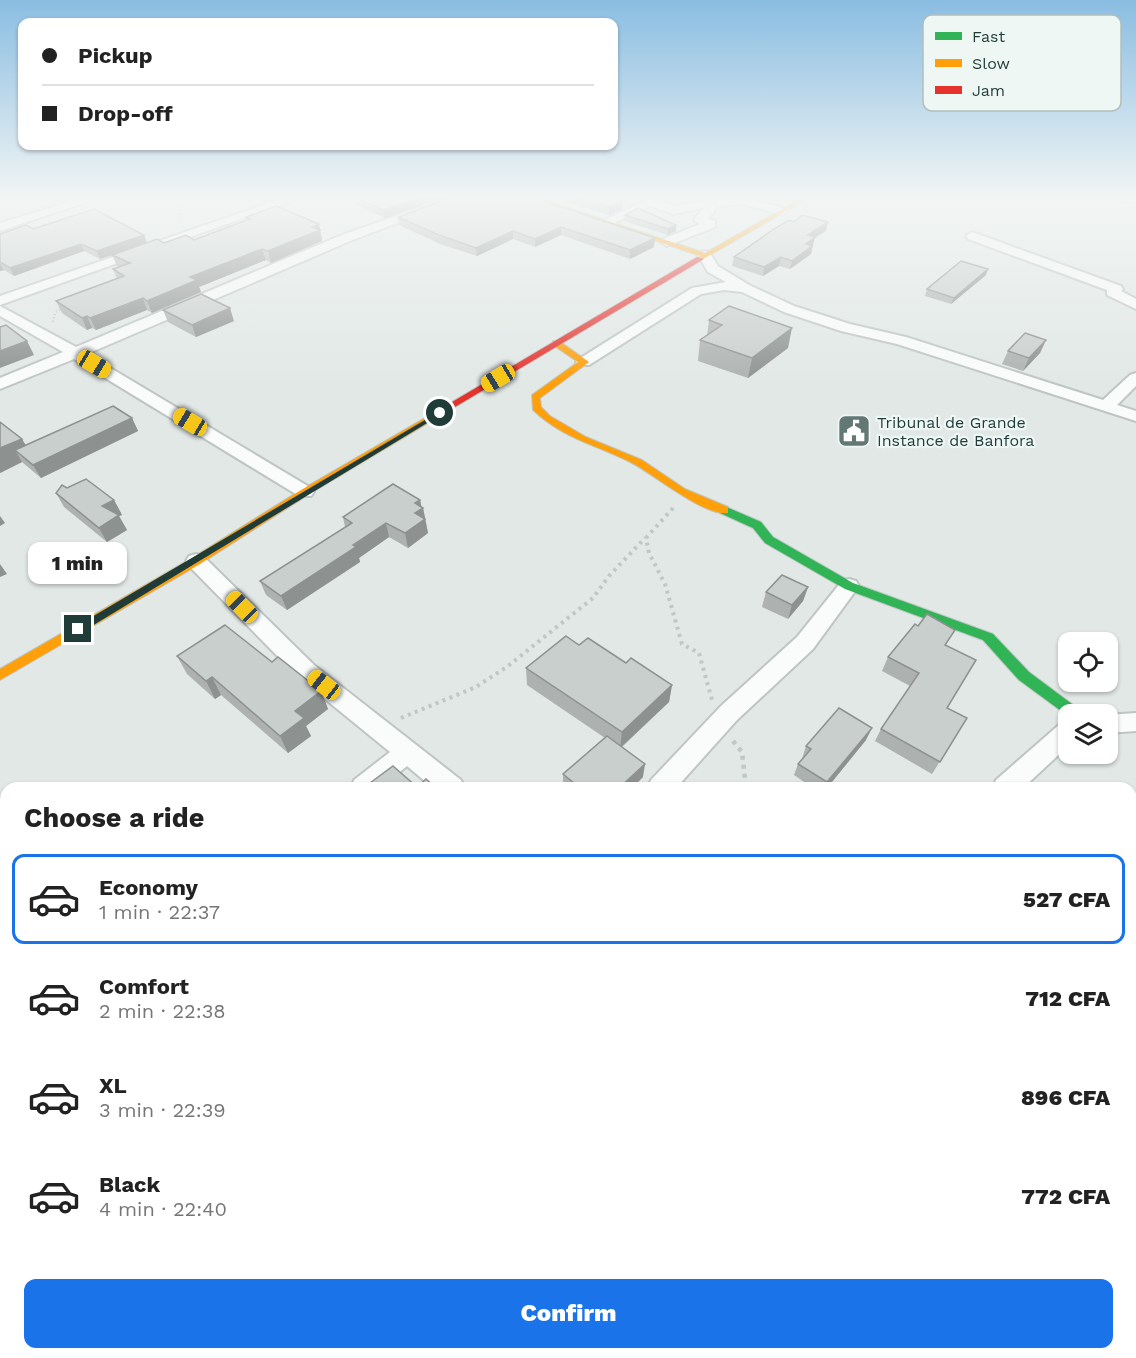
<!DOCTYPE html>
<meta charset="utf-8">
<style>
body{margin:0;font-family:"Work Sans",sans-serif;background:#f2f2f2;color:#222;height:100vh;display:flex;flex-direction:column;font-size:22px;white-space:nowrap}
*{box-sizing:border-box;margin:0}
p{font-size:20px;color:#767676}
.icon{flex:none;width:33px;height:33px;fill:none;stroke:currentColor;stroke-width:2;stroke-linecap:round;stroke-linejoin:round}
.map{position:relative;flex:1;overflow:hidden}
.side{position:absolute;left:0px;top:782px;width:1137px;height:578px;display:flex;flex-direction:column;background:#fff;border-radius:18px 18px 0 0;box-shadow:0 2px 4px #0004}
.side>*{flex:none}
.guide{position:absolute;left:18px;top:18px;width:600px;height:132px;border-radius:12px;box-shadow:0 2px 4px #0004;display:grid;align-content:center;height:132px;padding:0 24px;background:#fff}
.fabs{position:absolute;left:1058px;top:632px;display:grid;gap:12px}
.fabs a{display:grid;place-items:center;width:60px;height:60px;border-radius:12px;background:#fff;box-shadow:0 2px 4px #0004;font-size:30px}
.end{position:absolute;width:27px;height:27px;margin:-14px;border:8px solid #1f3c38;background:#fff;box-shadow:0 0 0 3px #fff}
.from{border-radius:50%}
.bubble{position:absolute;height:42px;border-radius:12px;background:#fff;box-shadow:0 2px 4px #0004;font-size:20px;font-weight:800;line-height:42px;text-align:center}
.car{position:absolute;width:18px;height:36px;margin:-18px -9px;border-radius:8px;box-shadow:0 0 4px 2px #0007;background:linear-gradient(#f5c518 24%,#345 0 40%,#f5c518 0 76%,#345 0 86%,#f5c518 0)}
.guide b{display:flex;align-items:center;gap:21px;height:57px;font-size:22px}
.guide b+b{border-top:2px solid #e0e0e0}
.guide i{width:15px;height:15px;background:#222}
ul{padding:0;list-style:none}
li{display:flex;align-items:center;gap:18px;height:90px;margin:0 12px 9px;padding:0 12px;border:3px solid transparent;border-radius:12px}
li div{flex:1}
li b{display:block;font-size:22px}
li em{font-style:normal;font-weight:800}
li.selected{border-color:#1a73e8}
li>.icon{width:54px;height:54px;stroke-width:1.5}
h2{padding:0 24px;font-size:27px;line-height:72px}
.button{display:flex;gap:12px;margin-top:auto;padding:12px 24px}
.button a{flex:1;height:69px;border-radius:12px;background:#1a73e8;color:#fff;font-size:24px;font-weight:800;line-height:69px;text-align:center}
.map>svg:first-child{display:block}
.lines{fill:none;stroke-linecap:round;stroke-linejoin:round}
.street-casing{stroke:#bec5c3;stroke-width:4}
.fast-casing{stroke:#bdc6c3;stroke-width:2}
.slow-casing{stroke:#bdc6c3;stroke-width:2}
.jam-casing{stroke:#bdc6c3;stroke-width:2}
.path-far2{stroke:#bfc8c7;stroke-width:2;stroke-dasharray:1.5 2;stroke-linecap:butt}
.path-far1{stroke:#bfc8c7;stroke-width:4;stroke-dasharray:3 4.5;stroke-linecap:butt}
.path{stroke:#bfc8c7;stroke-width:4.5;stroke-dasharray:4 5;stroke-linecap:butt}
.street{fill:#fafcfb;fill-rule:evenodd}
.fast{fill:#30b455;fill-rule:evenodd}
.slow{fill:#ff9f0a;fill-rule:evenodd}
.jam{fill:#e5322d;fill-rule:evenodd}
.wall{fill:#adb2b0}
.shaded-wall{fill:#8d9190}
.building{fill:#c9cfcd;stroke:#8d9190;stroke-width:1.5}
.route{fill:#1f3c38}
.labels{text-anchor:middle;stroke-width:4.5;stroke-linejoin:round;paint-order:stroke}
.far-poi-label{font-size:16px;fill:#1f3c38;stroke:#eff7f4;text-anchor:start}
.key{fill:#eff7f4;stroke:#b1bfbc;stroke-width:1.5}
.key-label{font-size:16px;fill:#1f3c38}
</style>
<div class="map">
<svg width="1136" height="1358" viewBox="0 0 1136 1358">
<rect width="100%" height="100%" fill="#e1e8e6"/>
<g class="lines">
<g class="street-casing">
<g id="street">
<polygon points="89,196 105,196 0,231 0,223"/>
<polygon points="289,196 305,196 0,305 0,296"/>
<polygon points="453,196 468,196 350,241 87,354 311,488 314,492 311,496 299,496 74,359 0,389 0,378 63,352 0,316 0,306 76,347 342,235"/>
<polygon points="1109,196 1136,197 1136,203 1111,198"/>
<polygon points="728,197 745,198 786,209 788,211 782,215 745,204 715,206 714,212 708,219 715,221 715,227 667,246 661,242 663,239 700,224 694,220 703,208 673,214 650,206 610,225 602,225 600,222 649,199 674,206"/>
<polygon points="972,232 1121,286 1123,289 1121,291 1136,299 1136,309 1107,295 1107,290 968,239 966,236"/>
<polygon points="704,251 709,252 718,266 749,285 794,306 850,324 906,337 1103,400 1130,375 1136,373 1136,386 1117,405 1136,411 1136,421 897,344 841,331 784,312 742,292 724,290 701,294 589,365 579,365 576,362 579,359 692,288 726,282 708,272 698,255"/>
<polygon points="196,554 203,556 314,665 461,780 464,788 433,788 407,766 381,788 351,788 354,780 390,752 298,677 189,566 186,561 189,556"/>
<polygon points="849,579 856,581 859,586 813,649 737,720 676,788 648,788 651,780 721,706 797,637 842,581"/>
<polygon points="1136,713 1136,731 1107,733 1107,715"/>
<polygon points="1068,721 1068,746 1023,788 993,788 996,780 1060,724"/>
<polygon points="6,1068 6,1101 0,1104 0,1071"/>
<polygon points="0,1203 6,1205 6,1250 0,1247"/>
<polygon points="47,1353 86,1353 88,1358 49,1358"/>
<polygon points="112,1353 152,1353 150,1358 110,1358"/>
<polygon points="665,1353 704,1353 702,1358 663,1358"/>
<rect x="1083" y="1353" width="38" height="5"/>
</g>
</g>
<g class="fast-casing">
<polygon id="fast" points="724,506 761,522 773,537 853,583 993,634 1029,672 1080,710 1082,714 1068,714 1068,716 1019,680 983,640 845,589 765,543 753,528 720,513 720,507"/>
</g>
<g class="slow-casing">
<g id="slow">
<polygon points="525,196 533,196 705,253 805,196 812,196 700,261 696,259 700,256"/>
<path d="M 553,341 L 559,341 L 589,362 L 540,398 L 541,407 L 550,416 L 586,437 L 642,460 L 685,489 L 728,507 L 728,513 C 706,517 654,475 634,464 C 598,445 565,440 533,410 L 532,395 L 578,362 L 553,345 Z"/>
<polygon points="430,415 433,416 433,420 309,494 200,564 0,680 0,669 192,558 301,490"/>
</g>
</g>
<g class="jam-casing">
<polygon id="jam" points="697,257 704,259 433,420 425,418"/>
</g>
<g class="path-far2">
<polyline points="178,196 180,221"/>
<polyline points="219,196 237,201"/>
<polyline points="53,322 55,313 63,307"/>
</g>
<g class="path-far1">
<polyline points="673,508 646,538 649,553 665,584 682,644 699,653 712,700"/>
<polyline points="401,718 476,687 508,666 593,598 609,576 645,538"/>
</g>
<polyline class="path" points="733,741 742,752 746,788"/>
<use href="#street" class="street"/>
<use href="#fast" class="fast"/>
<use href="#slow" class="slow"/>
<use href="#jam" class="jam"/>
</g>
<g class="wall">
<polygon points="358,196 448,196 385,218 356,205 354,197"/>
<polygon points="454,196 654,247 630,259 561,235 535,247 513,239 477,256 440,244 399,225 398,217"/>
<polygon points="548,196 608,196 622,209 609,215"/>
<polygon points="862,196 881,196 876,199"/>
<polygon points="625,215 676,225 676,231 668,235 624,221"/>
<polygon points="246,217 319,224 322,241 271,263 266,260 199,287 201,292 152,313 147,310 96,330 92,328 87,330 62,313 56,301 117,279 113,269 119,267 117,266 112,255 100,259 84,251 14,276 4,270 0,271 0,234 33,229 144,235 147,243 164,243 194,240 247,221"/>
<polygon points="826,231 815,238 811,254 790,269 779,266 763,276 732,266 734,257"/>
<polygon points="986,275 951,304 925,296 927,289"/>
<polygon points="163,310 234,321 196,337 168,322"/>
<polygon points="709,320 788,348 748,378 698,361 700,340 707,336"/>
<polygon points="1046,340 1040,353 1023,371 1002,364 1008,351"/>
<polygon points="132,418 138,431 41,478 22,462 0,473 0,422 26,445"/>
<polygon points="67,488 114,500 122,515 119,516 127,530 107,542 64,507 56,493"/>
<polygon points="420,500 421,507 423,508 428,533 408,548 389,537 359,558 360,562 287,610 266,595 260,581 345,527 343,517"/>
<polygon points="808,587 803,601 788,619 762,607 766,592"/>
<polygon points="579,645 626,663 672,685 669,702 622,747 643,777 632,788 563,787 563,774 605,738 527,685 526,668"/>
<polygon points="946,646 947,708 967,718 932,774 875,741 881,729 910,686 882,671 888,657"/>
<polygon points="177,656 272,662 321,691 328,709 306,726 311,736 288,753 221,695 215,699 187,674"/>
<polygon points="866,740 827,788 813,788 794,775 798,764 802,759 806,746"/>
<polygon points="791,1353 866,1353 871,1358 788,1358"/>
<polygon points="932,1356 934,1358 918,1358 918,1357"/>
</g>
<g class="shaded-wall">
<polygon points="424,196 448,196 385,218 383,210"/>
<polygon points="622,201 622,209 609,215 609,207"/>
<polygon points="828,222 826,231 815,237 813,245 808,249 812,246 811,254 790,269 792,261 806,244 808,235"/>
<polygon points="319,224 322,241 271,263 268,251 312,227"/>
<polygon points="676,225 676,231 668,235 668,229"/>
<polygon points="561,227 561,235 535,247 535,239"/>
<polygon points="513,231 513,239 477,256 476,248"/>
<polygon points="144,235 147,243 100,259 97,251"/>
<polygon points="655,238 654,247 630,259 630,250"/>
<polygon points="81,244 84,251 14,276 10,268"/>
<polygon points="262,249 266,260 199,287 201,292 152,313 147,301 190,277"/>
<polygon points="781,257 779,266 763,276 764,267"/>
<polygon points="0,263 4,270 0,271"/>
<polygon points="988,269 986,275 951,304 954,298"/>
<polygon points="143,298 147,310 96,330 90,318"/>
<polygon points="230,308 234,321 196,337 192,325"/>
<polygon points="87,316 92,328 87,330 82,318"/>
<polygon points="792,328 788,348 748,378 752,358"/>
<polygon points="1046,340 1040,353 1023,371 1029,358"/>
<polygon points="27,341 34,355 0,368 0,351"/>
<polygon points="132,418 138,431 41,478 33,465"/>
<polygon points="22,439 33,457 15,450 22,462 0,473 0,448"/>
<polygon points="114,500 122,515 119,516 127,530 107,542 99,528 102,506"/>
<polygon points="420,500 422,509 423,508 428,533 408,548 405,533 415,503"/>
<polygon points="0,516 5,523 0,526"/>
<polygon points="386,523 389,537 359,558 360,562 287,610 281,596"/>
<polygon points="0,564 7,574 0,577"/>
<polygon points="808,587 803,601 788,619 792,605"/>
<polygon points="212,677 221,695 215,699 206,681"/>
<polygon points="672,685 669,702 620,748 622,732"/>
<polygon points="321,691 328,709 306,726 311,736 288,753 280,736 295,711"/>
<polygon points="872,728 866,740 827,788 825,788 827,782"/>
<polygon points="645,764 643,777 632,788 619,788"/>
<polygon points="419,1353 426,1353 422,1358 415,1358"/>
<polygon points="482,1353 486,1353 484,1355 487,1358 484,1358 481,1355"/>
</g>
<g class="building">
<polygon points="358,196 424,196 383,210 354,197"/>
<polygon points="454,196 528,196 655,238 630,250 561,227 535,239 513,231 476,248 439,235 398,217"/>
<polygon points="572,196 608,196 622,201 609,207"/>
<polygon points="276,206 319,224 312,227 320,230 268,251 262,249 190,277 197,280 147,301 143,298 90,318 87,316 82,318 56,301 124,276 113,269 130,263 112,255 157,239 164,243 186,235 194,240 250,219 246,217"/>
<polygon points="638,208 676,225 668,229 625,215"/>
<polygon points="94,209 144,235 97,251 81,244 10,268 0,262 0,234 26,225 33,229"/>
<polygon points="802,215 828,222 808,235 815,237 806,244 812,246 792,261 781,257 764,267 734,257 774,229 789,220 794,222"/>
<polygon points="961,261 988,269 954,298 927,289"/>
<polygon points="201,294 230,308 192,325 163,310"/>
<polygon points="729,306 792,328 752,358 700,340 722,325 709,320"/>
<polygon points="6,325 27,341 0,351 0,327"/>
<polygon points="1025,333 1046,340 1029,358 1008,351"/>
<polygon points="113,406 132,418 33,465 15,450"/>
<polygon points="0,422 22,439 0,448"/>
<polygon points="86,479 114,500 102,506 119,515 99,528 56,493 62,485 67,488"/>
<polygon points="393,484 420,500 415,503 423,508 415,513 425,519 405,533 386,523 353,545 356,547 281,596 260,581 352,523 343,517"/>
<polygon points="782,575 808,587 792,605 766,592"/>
<polygon points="927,614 955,630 945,645 976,660 947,708 967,718 940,762 881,729 919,673 888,657 915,624 918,626"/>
<polygon points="225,625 272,662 278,657 321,691 295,711 304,718 280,736 212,677 206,681 177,656"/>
<polygon points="566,636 579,645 588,638 626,663 631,658 672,685 622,732 526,668"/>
<polygon points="839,708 872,728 827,782 798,764 811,749 806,746"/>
<polygon points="607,736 645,764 619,788 580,788 563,774"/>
<polygon points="393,766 417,787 426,779 436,788 375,788 370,783"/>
<polygon points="252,1353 419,1353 415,1358 255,1358"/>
<polygon points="442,1353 482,1353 481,1355 484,1358 446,1358"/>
<polygon points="799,1353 866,1353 871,1358 796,1358"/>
</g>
<linearGradient id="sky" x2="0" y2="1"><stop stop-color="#8abde2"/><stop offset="0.51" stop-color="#f2f5f4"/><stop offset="1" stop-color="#f2f5f4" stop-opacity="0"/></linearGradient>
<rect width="1136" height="386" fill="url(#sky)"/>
<polygon class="route" points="440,411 442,414 82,632 75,632 75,627"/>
<defs>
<g id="civic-square" transform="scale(1.725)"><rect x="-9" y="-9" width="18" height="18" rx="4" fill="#637875" stroke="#eff7f4"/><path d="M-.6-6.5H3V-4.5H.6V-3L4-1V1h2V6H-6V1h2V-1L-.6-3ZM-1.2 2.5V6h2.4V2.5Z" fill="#fff"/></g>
</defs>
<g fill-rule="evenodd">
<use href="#civic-square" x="854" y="431"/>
</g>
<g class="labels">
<g class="far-poi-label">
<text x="877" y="428">Tribunal de Grande<tspan x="877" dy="18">Instance de Banfora</tspan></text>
</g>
</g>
<rect x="923" y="15" width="198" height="96" rx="9" class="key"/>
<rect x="935" y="32" width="27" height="8" fill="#30b455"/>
<rect x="935" y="59" width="27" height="8" fill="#ff9f0a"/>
<rect x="935" y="86" width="27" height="8" fill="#e5322d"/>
<g class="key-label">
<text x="972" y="42">Fast</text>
<text x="972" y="69">Slow</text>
<text x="972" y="96">Jam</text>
</g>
</svg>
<div class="fabs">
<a><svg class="icon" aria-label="locate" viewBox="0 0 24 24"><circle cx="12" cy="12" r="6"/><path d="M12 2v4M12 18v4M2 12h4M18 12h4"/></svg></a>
<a><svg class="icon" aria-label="layers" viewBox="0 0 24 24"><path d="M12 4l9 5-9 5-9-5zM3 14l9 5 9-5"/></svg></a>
</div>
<i class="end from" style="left:440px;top:413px"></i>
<i class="end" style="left:78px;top:629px"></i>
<div class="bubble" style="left:28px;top:542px;width:99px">1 min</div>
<i class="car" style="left:94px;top:364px;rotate:121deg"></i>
<i class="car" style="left:498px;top:378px;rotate:239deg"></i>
<i class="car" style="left:190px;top:422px;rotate:301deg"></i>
<i class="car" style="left:242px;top:607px;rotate:315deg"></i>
<i class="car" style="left:324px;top:685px;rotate:308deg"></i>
<div class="guide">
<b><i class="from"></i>Pickup</b>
<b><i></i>Drop-off</b>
</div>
<section class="side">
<h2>Choose a ride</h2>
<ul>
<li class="selected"><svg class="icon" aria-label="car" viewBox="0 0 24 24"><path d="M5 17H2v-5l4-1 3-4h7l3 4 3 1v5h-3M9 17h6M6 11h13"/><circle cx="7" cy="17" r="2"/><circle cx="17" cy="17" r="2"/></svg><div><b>Economy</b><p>1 min · 22:37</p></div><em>527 CFA</em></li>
<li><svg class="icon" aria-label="car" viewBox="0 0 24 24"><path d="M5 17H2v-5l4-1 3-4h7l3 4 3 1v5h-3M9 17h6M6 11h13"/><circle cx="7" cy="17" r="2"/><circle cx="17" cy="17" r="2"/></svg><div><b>Comfort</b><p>2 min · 22:38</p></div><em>712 CFA</em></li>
<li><svg class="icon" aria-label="car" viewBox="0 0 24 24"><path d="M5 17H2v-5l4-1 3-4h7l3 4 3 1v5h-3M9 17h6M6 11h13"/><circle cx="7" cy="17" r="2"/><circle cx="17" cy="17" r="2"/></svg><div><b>XL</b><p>3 min · 22:39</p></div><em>896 CFA</em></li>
<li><svg class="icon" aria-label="car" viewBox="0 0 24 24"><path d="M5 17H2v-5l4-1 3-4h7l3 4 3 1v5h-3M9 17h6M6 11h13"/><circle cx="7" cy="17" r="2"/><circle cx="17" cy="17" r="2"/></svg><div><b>Black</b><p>4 min · 22:40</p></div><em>772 CFA</em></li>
</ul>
<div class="button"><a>Confirm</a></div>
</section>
</div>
